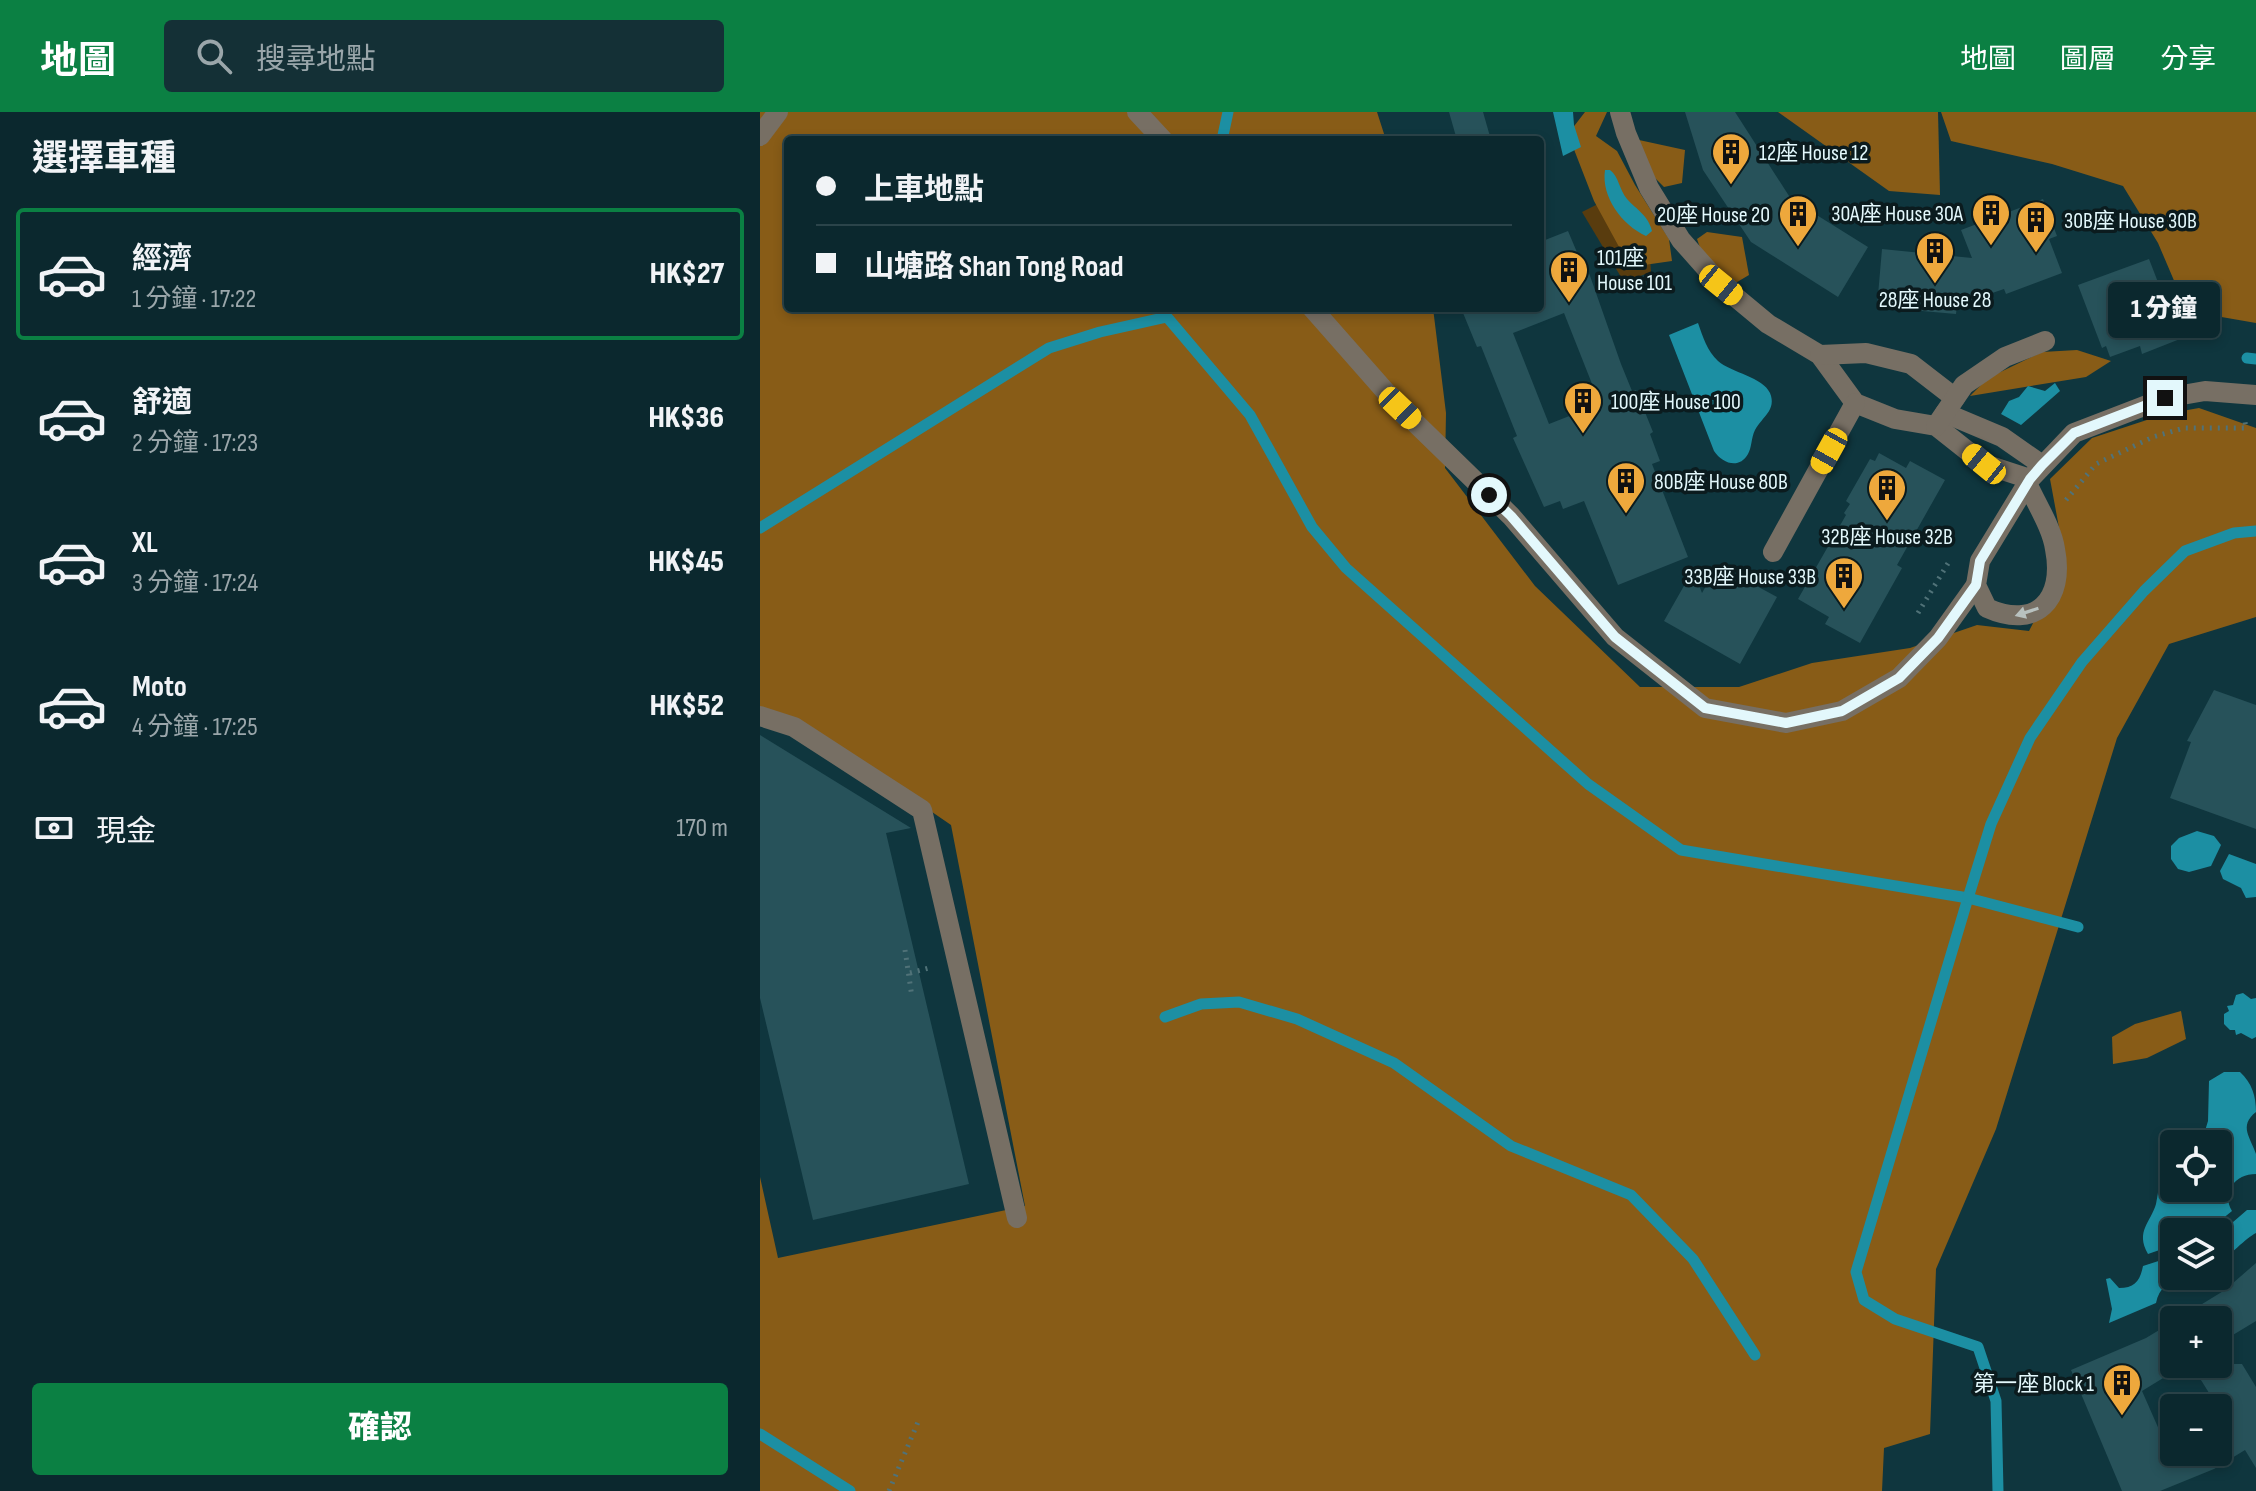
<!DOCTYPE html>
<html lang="zh-TW">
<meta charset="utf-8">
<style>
body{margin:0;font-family:"Sofia Sans Condensed","Noto Sans TC",sans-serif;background:#143036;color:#f1f3f6;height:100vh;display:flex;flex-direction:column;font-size:30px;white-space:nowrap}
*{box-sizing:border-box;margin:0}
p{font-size:26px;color:#9aa6aa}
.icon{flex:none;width:44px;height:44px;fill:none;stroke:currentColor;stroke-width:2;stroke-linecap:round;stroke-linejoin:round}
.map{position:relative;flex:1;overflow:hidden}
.sheet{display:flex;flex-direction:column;background:#0b282e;width:760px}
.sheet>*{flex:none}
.hud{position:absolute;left:24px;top:24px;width:760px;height:176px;border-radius:8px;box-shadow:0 4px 12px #0003,0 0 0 2px #2b444a;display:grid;align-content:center;height:176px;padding:0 32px;background:#0b282e}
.fabs{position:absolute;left:1400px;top:1018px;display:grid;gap:16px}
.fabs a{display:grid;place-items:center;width:72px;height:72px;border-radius:8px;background:#0b282e;box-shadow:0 4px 12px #0003,0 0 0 2px #2b444a;font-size:40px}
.end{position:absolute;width:36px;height:36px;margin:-18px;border:10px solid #e3f8fc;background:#111;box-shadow:0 0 0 4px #111}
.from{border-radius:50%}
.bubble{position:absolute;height:56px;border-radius:8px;background:#0b282e;box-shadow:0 4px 12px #0003,0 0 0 2px #2b444a;font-size:26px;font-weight:800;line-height:56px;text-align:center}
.car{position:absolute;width:24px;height:48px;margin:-24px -12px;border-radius:10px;box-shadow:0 0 6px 2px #0007;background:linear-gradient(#f5c518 24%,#345 0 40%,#f5c518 0 76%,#345 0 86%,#f5c518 0)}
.hud b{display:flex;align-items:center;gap:28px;height:76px;font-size:30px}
.hud b+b{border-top:2px solid #2b444a}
.hud i{width:20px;height:20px;background:#f1f3f6}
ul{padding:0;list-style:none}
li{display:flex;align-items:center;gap:24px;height:132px;margin:0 16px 12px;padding:0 16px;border:4px solid transparent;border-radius:8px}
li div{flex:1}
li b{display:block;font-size:30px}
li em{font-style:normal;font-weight:800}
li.active{border-color:#0b8043}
li>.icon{width:72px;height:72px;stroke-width:1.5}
h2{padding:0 32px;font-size:36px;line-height:96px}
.pay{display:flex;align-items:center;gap:20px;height:88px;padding:0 32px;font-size:30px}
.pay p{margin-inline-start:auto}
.primary-button{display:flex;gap:16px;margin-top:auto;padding:16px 32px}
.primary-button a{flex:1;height:92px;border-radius:8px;background:#0b8043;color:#fff;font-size:32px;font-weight:800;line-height:92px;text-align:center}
header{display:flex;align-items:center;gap:48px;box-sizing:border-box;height:112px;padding:0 40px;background:#0b8043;color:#fff}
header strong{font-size:38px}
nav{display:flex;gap:44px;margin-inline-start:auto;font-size:28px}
.search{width:560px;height:72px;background:#143036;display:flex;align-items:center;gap:20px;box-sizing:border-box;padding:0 28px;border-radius:8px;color:#9aa6aa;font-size:30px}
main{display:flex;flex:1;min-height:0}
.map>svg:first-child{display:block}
.green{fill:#593c0e}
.forest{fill:#885c17}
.water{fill:#1c8fa3}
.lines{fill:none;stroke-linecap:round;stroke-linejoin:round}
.stream{stroke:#1c8fa3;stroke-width:11}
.building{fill:#27525a;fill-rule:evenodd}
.path{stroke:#507278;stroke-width:5;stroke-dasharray:2 6;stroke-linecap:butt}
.minor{stroke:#776f64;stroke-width:20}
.oneway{fill:#b8c1bf}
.route{stroke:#e3f8fc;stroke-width:10}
.labels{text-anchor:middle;stroke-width:7;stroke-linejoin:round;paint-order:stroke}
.poi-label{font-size:22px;fill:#e3f8fc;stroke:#0b1b1e;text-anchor:start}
</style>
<header>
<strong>地圖</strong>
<div class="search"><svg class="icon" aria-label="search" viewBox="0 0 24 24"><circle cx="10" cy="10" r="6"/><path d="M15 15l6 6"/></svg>搜尋地點</div>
<nav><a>地圖</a><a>圖層</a><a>分享</a></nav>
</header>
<main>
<section class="sheet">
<h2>選擇車種</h2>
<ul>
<li class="active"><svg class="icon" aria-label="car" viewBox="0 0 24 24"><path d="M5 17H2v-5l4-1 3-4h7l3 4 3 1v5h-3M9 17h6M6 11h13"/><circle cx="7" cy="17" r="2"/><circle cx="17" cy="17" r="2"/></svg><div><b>經濟</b><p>1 分鐘 · 17:22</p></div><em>HK$27</em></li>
<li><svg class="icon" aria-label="car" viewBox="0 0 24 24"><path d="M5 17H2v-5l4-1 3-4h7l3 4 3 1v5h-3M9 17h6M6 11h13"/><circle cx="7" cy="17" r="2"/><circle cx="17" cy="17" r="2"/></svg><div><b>舒適</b><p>2 分鐘 · 17:23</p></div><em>HK$36</em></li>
<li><svg class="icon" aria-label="car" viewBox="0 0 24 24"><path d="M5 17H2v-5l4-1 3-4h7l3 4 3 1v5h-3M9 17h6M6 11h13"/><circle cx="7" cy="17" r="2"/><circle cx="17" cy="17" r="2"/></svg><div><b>XL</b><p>3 分鐘 · 17:24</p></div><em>HK$45</em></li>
<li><svg class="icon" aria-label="car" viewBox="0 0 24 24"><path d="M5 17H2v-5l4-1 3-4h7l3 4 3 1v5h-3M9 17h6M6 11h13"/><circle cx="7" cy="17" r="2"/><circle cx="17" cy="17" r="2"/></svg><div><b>Moto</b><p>4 分鐘 · 17:25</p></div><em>HK$52</em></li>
</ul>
<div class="pay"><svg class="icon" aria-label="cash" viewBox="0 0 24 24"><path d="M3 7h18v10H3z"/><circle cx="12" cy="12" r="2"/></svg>現金<p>170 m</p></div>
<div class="primary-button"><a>確認</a></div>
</section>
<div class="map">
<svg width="1496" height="1379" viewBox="0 0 1496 1379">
<rect width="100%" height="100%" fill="#0f363e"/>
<polygon class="green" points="840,91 890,145 891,160 864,170 822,100"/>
<g class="forest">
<polygon points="0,0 617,0 626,28 28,28 28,196 673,196 686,301 685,356 775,474 880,575 979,575 1052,551 1150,536 1217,513 1269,519 1305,448 1290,367 1332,326 1405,302 1439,296 1496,316 1496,505 1409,532 1357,626 1236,1017 1176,1157 1170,1322 1124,1336 1122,1379 0,1379 0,1065 18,1146 265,1094 191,713 140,678 0,607"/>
<polygon points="825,0 847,0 836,24 857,39 875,73 909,127 912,149 870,155 834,89 808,22"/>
<polygon points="1018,0 1178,0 1180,83 1129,79"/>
<polygon points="1181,0 1496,0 1496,211 1427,199 1398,131 1363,74 1292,52 1191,29"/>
<polygon points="879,28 925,38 922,71 904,75 884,55"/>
<polygon points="947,120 982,125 989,163 967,176 950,164 937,127"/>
<polygon points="1317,238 1351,249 1326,265 1210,284 1228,266 1282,240"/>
<polygon points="1421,899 1426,927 1387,946 1353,952 1352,925 1375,912"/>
</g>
<g class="water">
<polygon points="793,0 813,0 814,13 821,35 803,44"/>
<path d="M 845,58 L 850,58 C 859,65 859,77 867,87 C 877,98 888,103 892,119 L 886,124 C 862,113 841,85 845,58 Z"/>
<path d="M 938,211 C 943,225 947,239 958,249 C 972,261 1003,265 1010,281 C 1017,298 1002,305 995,318 C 991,326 992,335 988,342 C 979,358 962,351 954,339 L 909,223 Z"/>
<polygon points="1295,271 1300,279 1261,313 1241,302 1249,289 1259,285 1268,274 1285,279"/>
<polygon points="1437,719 1454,724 1461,733 1451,754 1429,760 1418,757 1411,747 1411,734 1419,726"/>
<polygon points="1469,742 1496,752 1496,785 1486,786 1481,776 1463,767 1460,759"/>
<polygon points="1483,881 1491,887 1496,886 1496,925 1492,927 1481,921 1476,923 1475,918 1470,918 1464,912 1464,902 1469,899 1467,894 1473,893 1476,883"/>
<path d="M 1464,960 L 1480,960 C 1492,971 1496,984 1496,1000 C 1478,1014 1491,1026 1496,1042 C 1496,1047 1496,1056 1496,1062 C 1475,1062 1461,1080 1472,1099 L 1456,1112 C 1442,1104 1428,1106 1420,1120 L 1414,1120 L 1414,1133 L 1388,1142 C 1375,1119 1391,1110 1396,1092 C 1399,1079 1399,1065 1402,1052 L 1414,1047 L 1414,1076 L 1458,1076 L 1458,1032 L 1441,1032 L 1448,1009 L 1449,969 Z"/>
<path d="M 1487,1098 L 1496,1098 L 1496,1121 C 1486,1126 1469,1144 1458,1152 L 1458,1123 Z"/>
<path d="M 1414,1144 L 1414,1164 L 1448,1164 L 1434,1172 C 1416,1166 1400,1171 1396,1191 L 1349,1211 L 1352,1197 L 1346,1167 L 1350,1166 L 1359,1176 C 1375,1176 1380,1169 1383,1154 Z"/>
</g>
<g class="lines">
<g class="stream">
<polyline points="462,28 468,0"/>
<polyline points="1487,246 1496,247"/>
<polyline points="0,416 289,236 340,220 407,205 490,303 552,415 586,456 828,672 921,738 1208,786 1096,1160 1104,1188 1135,1207 1218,1235 1236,1289 1238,1379"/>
<polyline points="1318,815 1208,786 1231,712 1270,626 1322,550 1384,479 1425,439 1474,421 1496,419"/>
<polyline points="405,905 441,892 479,890 537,907 634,951 751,1034 871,1083 933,1147 995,1243"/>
<polyline points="0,1322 90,1379"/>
</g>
</g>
<g class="building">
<polygon points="689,0 723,0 731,28 697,28"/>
<polygon points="925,0 975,0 1031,87 1108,135 1078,185 991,130 943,58"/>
<polygon points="1283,87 1297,124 1289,127 1302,161 1246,182 1244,177 1197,193 1196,202 1117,195 1122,137 1212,146 1201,118"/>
<path d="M 808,119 L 819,145 L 823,144 L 861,252 L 872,279 L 876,278 L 893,320 L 890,322 L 900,349 L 892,352 L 928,445 L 858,473 L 824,389 L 803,397 L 800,389 L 784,395 L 753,326 L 757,324 L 721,234 L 717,235 L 701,196 L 780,196 L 780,130 ZM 804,201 L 840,292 L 789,312 L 753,221 Z"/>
<polygon points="1389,147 1420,227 1382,242 1380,234 1350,245 1346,234 1342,236 1318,173"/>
<polygon points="1119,341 1146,356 1150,349 1185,368 1137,453 1142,456 1100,531 1065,512 1069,505 1038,487 1086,403 1084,401 1090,392 1086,389 1110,347 1115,349"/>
<polygon points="958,453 1017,485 980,552 904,509 933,458 942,481"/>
<polygon points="1454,578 1496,593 1496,717 1410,686 1431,630 1427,629"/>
<polygon points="0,623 151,716 126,721 209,1072 53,1108 0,886"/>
<polygon points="1496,1151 1496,1209 1458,1232 1458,1208 1416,1208 1465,1178"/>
<polygon points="1414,1209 1414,1252 1426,1252 1382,1279 1408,1338 1414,1336 1414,1340 1458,1340 1458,1318 1469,1313 1431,1252 1482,1252 1496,1275 1496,1356 1485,1338 1454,1357 1400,1379 1362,1379 1311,1258 1386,1226"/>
</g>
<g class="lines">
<g class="path">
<polyline points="1306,388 1336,352 1393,325 1424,316 1486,316 1485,310"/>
<polyline points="1158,501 1190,448"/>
<polyline points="145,838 152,885"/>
<polyline points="150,861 169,856 168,853"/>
<polyline points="129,1379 158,1310"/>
</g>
<g class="minor">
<polyline points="377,0 403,28"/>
<polyline points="860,0 866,21 889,76 921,128 961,173 1008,212 1060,243 1095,291 1135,307 1176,314 1224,352 1270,367"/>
<polyline points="0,24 18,0"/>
<polyline points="552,196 640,296 751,404 855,525 945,596 1026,611 1082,599 1139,566 1178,526 1216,473"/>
<polyline points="1060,243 1106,241 1151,252 1195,286"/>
<polyline points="1185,301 1242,325 1282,353"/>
<polyline points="1176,314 1204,273 1245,245 1285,229"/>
<path d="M 1268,373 C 1277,393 1292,416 1295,437 C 1305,488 1276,518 1227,496 L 1216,473 L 1220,449 L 1270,367 L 1314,321 L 1405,286 L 1445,279 L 1496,283"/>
<polyline points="1013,440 1095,291"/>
<polyline points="0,604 34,615 162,698 257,1106"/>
</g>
</g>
<defs><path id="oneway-solid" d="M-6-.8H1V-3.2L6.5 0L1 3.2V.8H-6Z" transform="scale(2)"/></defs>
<use class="oneway" href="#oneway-solid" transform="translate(1267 500) rotate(162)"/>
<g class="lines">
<polyline class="route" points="729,383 751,404 855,525 945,596 1026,611 1082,599 1139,566 1178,526 1216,473 1220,449 1270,367 1282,353 1314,321 1405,286"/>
</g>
<defs>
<g id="building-pin" transform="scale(2)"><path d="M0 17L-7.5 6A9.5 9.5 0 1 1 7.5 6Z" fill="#eea83c" stroke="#0b1b1e"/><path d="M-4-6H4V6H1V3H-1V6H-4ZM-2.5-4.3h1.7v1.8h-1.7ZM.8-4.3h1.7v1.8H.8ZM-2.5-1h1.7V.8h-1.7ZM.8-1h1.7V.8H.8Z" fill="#111"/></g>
</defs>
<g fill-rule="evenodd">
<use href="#building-pin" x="971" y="40"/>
<use href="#building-pin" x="1231" y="101"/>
<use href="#building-pin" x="1038" y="102"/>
<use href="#building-pin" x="1276" y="108"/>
<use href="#building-pin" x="1175" y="139"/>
<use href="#building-pin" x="809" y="158"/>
<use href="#building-pin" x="823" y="289"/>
<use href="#building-pin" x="866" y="369"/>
<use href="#building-pin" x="1127" y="376"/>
<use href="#building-pin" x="1084" y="464"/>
<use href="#building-pin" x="1362" y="1271"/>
</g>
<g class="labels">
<g class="poi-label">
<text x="999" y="48">12座 House 12</text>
<text x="1203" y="109" text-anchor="end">30A座 House 30A</text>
<text x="1010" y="110" text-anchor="end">20座 House 20</text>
<text x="1304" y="116">30B座 House 30B</text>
<text x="837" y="153">101座<tspan x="837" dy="25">House 101</tspan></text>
<text x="1175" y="195" text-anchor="middle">28座 House 28</text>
<text x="851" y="297">100座 House 100</text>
<text x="894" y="377">80B座 House 80B</text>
<text x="1127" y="432" text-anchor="middle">32B座 House 32B</text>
<text x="1056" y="472" text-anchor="end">33B座 House 33B</text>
<text x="1334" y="1279" text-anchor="end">第一座 Block 1</text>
</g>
</g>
</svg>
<div class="fabs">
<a><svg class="icon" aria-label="locate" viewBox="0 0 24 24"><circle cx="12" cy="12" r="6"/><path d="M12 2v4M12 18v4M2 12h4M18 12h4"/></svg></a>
<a><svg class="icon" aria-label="layers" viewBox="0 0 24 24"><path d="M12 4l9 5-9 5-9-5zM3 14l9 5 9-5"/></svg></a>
<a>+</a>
<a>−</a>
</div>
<i class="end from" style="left:729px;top:383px"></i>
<i class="end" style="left:1405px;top:286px"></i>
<div class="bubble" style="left:1348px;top:170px;width:112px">1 分鐘</div>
<i class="car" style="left:961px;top:173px;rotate:129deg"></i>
<i class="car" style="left:640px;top:296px;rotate:134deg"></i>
<i class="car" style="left:1069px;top:339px;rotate:209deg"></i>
<i class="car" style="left:1224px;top:352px;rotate:309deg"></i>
<div class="hud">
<b><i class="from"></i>上車地點</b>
<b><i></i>山塘路 Shan Tong Road</b>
</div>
</div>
</main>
